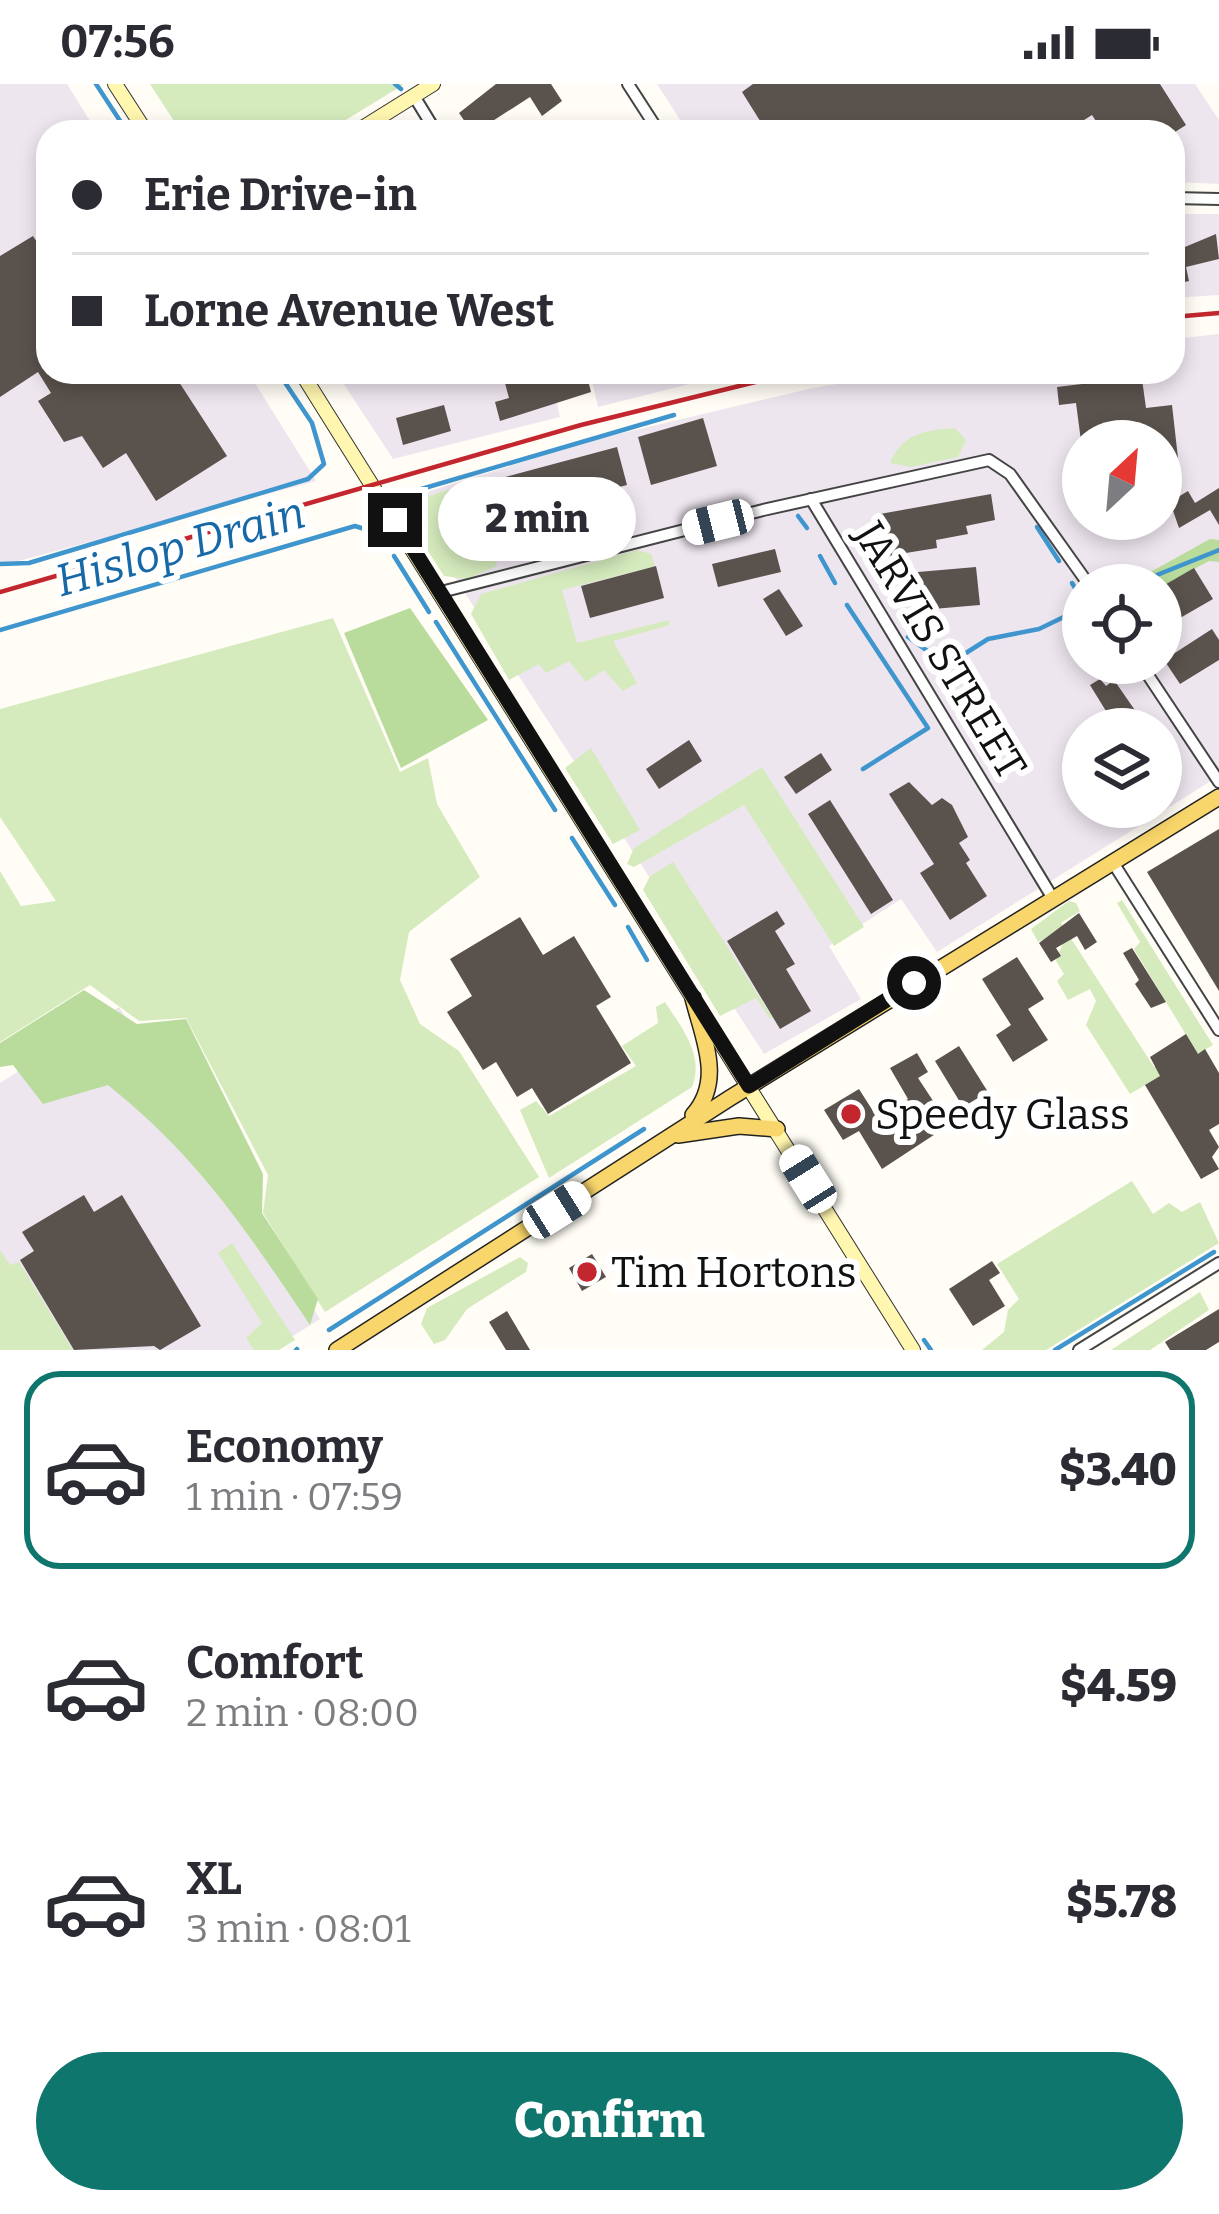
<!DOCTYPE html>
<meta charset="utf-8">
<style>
body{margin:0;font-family:Bitter,serif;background:#f2f2f3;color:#2b2b33;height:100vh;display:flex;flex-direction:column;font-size:45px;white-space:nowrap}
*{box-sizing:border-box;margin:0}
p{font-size:39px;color:#7c7c81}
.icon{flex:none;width:66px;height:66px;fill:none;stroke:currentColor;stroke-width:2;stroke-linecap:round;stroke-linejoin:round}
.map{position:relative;height:1266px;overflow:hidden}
.side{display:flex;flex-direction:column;background:#fff;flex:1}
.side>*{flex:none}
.hud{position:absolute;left:36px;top:36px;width:1149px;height:264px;border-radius:36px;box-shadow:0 6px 18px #0003;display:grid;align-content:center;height:264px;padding:0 36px;background:#fff}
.needle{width:78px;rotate:26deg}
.fabs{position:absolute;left:1062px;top:336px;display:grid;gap:24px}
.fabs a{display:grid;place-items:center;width:120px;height:120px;border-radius:50%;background:#fff;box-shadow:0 6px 18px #0003;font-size:60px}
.end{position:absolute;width:54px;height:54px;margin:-27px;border:15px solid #111;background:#fff;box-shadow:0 0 0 6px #fff}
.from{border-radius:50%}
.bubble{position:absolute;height:84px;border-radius:42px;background:#fff;box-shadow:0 6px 18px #0003;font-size:39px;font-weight:800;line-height:84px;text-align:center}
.car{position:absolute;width:36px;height:72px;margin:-36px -18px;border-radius:15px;box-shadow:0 0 9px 3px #0007;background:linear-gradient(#fff 24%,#345 0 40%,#fff 0 76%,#345 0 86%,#fff 0)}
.hud b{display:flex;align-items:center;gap:42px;height:114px;font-size:45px}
.hud b+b{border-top:3px solid #e1e1e2}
.hud i{width:30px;height:30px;background:#2b2b33}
ul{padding:21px 0 0;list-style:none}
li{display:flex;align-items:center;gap:36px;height:198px;margin:0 24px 18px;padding:0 12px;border:6px solid transparent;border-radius:36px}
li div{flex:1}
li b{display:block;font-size:45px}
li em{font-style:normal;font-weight:800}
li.selected{border-color:#0f766e}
li>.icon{width:108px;height:108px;stroke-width:1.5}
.cta{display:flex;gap:24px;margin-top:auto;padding:24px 36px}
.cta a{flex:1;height:138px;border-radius:72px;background:#0f766e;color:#fff;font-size:48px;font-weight:800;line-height:138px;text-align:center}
.status{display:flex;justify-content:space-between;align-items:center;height:84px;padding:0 60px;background:#fff;direction:ltr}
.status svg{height:33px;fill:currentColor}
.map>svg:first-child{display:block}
.industrial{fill:#eee6ef;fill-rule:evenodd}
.green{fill:#d5ebbd}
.forest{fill:#b9dc9c}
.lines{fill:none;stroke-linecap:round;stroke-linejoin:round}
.stream{stroke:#3f96cf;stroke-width:4.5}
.building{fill:#5a524d}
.street-casing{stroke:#444;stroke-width:14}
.secondary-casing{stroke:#333;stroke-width:16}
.primary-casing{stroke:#222;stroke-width:18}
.street{stroke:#fff;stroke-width:10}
.secondary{stroke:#fff6b0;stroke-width:14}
.primary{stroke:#f9d66b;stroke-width:15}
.rail{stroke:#c4262e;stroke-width:4.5}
.route{stroke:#111;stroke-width:15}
.poi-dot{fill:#c4262e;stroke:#fff;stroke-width:4.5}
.labels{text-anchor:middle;stroke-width:12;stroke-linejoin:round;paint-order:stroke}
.street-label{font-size:42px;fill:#111;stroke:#fff}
.poi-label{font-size:42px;fill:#111;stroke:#fff;text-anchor:start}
.water-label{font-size:45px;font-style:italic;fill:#1768a6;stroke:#fff}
</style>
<div class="status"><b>07:56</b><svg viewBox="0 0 49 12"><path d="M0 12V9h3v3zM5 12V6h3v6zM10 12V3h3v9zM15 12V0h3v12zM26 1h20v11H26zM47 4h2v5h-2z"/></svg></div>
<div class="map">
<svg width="1219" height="1266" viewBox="0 0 1219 1266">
<rect width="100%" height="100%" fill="#fffdf5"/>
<g class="industrial">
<polygon points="0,0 67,0 97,48 48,48 48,288 248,288 316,397 0,482"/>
<polygon points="657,0 1195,0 1219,36 1219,100 1173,98 1173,48 688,48"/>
<polygon points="1173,130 1219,130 1219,211 1173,214"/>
<path d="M 1219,250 L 1219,692 L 937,868 L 901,815 L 829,862 L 861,915 L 764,970 L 404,415 L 593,356 L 813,304 L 908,288 L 1173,288 L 1173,255 ZM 1083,357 L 1161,357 L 1161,435 L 1083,435 ZM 1083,501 L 1161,501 L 1161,579 L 1083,579 ZM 1083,645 L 1161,645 L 1161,723 L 1083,723 Z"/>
<polygon points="380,288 550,288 560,333 393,375 343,299"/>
<polygon points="590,288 738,288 598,323"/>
<polygon points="119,923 320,1235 271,1266 60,1266 0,1173 0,999"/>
</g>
<g class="green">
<polygon points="150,0 402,0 403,1 326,48 181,48"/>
<path d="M 955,344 L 966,356 L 958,373 L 911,383 L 890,379 C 902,350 925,346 955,344 Z"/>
<polygon points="481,395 444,411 458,447 477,442 488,445 497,482 467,495 444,492 406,433 414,417"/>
<polygon points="637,466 651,470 655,482 562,506 577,559 669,536 670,541 613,557 637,599 623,607 604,586 586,598 569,577 546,589 539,580 509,596 471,530 481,510"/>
<polygon points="333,534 400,688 428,674 437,720 480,793 409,848 400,896 420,940 459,967 539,1093 325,1228 263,1129 268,1091 186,934 139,937 90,901 0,958 0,787 21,822 56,817 0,733 0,625"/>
<polygon points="591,664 640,746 613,760 565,684"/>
<polygon points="762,683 864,843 834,862 744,721 634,783 627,780 634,764"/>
<polygon points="673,778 772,933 770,935 756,914 720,932 643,806 650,792"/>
<polygon points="1122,816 1213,961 1130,1010 1086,941 1096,917 1090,905 1068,916 1057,897 1064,890 1056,877 1062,861 1055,850 1038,858 1031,845 1069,817 1076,819 1080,827 1061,839 1154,983 1191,959 1134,865 1140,858 1117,819"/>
<path d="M 665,918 C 681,943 705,971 692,1003 L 549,1094 L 520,1026 L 536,1017 L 549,1032 L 636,982 L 622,962 L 658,939 L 656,923 Z"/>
<polygon points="1132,1097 1153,1130 1169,1119 1182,1128 1200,1118 1219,1159 1046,1266 982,1266 1004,1248 1008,1226 1019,1215 997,1180"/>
<polygon points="232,1159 295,1256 279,1266 254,1266 246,1254 262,1239 218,1169"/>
<polygon points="0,1166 10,1181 19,1178 73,1266 0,1266"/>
<polygon points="520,1173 528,1179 526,1188 467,1225 445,1256 434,1260 421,1240 427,1224"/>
<polygon points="1200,1208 1209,1226 1150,1266 1111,1266"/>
</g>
<g class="forest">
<polygon points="1210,455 1219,456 1219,478 1209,477 1161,503 1127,501"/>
<polygon points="410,524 488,636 401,684 344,549"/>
<path d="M 84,906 L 137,940 L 186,935 L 263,1090 L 262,1129 L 318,1215 L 310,1241 C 246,1146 199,1074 108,1001 L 43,1020 L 13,981 L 0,983 L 0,959 Z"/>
</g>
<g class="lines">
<g class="stream">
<polyline points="96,0 126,46"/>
<polyline points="395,0 401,5"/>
<polyline points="405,422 411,408 674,331"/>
<polyline points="798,432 807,444"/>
<polyline points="1037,443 1059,477"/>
<polyline points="725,446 747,441"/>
<polyline points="394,472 429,528"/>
<polyline points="820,472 835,499"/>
<polyline points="0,480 29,479 308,395 324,380 312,339 278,288"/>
<polyline points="1072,499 1075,504"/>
<polyline points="1132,501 1219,466"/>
<polyline points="847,521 928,644 863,685"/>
<polyline points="436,538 555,726"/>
<polyline points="0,546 355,442 377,449"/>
<polyline points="908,553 947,581 988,555 1039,545 1072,529"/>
<polyline points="572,754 615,821"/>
<polyline points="628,843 647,876"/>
<polyline points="329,1246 644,1045"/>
<polyline points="924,1256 931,1266"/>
<polyline points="296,1266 297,1265"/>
<polyline points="1055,1266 1214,1168"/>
</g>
</g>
<g class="building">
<polygon points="496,0 551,0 562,17 542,32 530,13 488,40 493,48 472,48 459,29"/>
<polygon points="753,0 1160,0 1186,41 1175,48 1103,48 1092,31 1065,48 767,48 742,8"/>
<polygon points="1216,150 1219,175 1186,183 1189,197 1173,201 1173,168"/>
<polygon points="33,152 48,175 48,288 195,288 179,298 227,372 156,417 126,369 103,384 82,352 64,358 38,317 51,309 38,288 0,313 0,172"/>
<polygon points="502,288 545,288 547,296 586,288 591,308 500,337 495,318 509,314"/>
<polygon points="1080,288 1141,288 1146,324 1172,321 1178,374 1161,375 1161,357 1081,357 1076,319 1059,321 1057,303 1082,300"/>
<polygon points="444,321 451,347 403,361 396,334"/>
<polygon points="703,334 717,382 651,401 638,353"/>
<polygon points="617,363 627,401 566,417 563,406 530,415 533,424 514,429 511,418 490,424 483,399"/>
<polygon points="1219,404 1219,441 1210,426 1179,444 1170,418 1188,407 1195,419"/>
<polygon points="991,410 995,436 966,442 968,450 936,456 937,464 887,472 880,430"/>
<polygon points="775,465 781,488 718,503 712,480"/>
<polygon points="656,482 664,514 590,534 581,502"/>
<polygon points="976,483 980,521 921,526 918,488"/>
<polygon points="1194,484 1213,515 1161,545 1161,503"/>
<polygon points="779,505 803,542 786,552 763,515"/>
<polygon points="1212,545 1219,556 1219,576 1180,600 1164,576"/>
<polygon points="1100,595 1106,602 1114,596 1148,645 1117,645 1090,601"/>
<polygon points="689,656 702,677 659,705 646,685"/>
<polygon points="821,669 832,686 796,710 784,693"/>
<polygon points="909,698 932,721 942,714 952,721 968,753 959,759 970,776 966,779 987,812 950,836 920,789 934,780 889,710"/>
<polygon points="830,716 893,816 871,830 808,730"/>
<polygon points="1219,745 1219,907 1147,788"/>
<polygon points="777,827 785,840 775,847 795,880 786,885 811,927 780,945 727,857"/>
<polygon points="1079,829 1097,858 1085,866 1077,852 1056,864 1061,872 1051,878 1039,859"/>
<polygon points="520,833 543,871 574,852 611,913 596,922 631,979 548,1030 532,1004 517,1013 496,978 483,986 447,928 472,912 450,875"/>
<polygon points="1132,864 1166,918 1151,924 1135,900 1139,896 1123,869"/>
<polygon points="1017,873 1044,915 1028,925 1048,956 1013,978 996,951 1011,941 982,895"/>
<polygon points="1186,950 1198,970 1205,965 1219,989 1219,1040 1209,1046 1219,1063 1212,1073 1219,1085 1201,1095 1145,1001 1160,992 1150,973"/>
<polygon points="959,962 988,1008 963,1023 935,977"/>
<polygon points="917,969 928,988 918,994 949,1041 882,1085 859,1047 843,1056 824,1026 859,1005 878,1035 908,1015 890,984"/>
<polygon points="84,1111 94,1128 122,1111 201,1242 160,1266 154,1262 74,1266 20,1176 34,1167 22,1148"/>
<polygon points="592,1170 606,1193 582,1207 569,1184"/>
<polygon points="992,1177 1000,1189 989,1196 1005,1222 973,1242 949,1205"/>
<polygon points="1219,1225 1219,1258 1206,1266 1170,1266 1165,1258"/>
<polygon points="507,1227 530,1266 506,1266 489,1238"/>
</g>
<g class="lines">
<g class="street-casing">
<g id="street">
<polyline points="628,0 659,48"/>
<polyline points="414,12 436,48"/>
<polyline points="1173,114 1219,115"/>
<polyline points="304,293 321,288"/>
<polyline points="811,415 1052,813"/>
<polyline points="441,508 763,426 989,376 1010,390 1089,501"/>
<polyline points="1140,579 1219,698"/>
<polyline points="1112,777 1219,946"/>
<polyline points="1079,1266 1219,1179"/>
</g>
</g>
<g class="secondary-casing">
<g id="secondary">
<polyline points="115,0 146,48"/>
<polyline points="356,48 433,0"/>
<polyline points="301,288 913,1266"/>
</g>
</g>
<g class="primary-casing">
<g id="primary">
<path d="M 693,914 C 703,955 724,996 693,1031"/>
<polyline points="678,1051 739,1042 777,1045"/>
<polyline points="337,1266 730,1014 1219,713"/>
</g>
</g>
<use href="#street" class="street"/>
<use href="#secondary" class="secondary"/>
<use href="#primary" class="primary"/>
<g class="rail">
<polyline points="1173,233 1219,229"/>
<polyline points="0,508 581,341 796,288"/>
</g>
</g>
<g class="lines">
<polyline class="route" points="395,436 749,1002 914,899"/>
</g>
<g class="poi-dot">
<circle cx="851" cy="1030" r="12"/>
<circle cx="587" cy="1188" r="12"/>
</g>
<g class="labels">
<g class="street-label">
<text transform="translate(941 566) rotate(59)" y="15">JARVIS STREET</text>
</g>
<g class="poi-label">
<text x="875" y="1045">Speedy Glass</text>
<text x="611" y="1203">Tim Hortons</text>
</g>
<g class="water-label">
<text transform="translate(180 462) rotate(-16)" y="16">Hislop Drain</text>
</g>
</g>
</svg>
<div class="fabs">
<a><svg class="needle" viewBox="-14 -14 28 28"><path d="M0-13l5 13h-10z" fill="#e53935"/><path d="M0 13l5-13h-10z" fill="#7c7c81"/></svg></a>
<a><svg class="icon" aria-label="locate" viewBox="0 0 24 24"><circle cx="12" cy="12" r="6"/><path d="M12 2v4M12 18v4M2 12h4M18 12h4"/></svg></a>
<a><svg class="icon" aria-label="layers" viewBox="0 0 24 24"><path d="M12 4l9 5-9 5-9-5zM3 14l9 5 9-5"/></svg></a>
</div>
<i class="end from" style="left:914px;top:899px"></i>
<i class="end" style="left:395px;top:436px"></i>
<div class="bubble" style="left:438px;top:393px;width:198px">2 min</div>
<i class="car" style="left:718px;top:438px;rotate:256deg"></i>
<i class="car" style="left:808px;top:1095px;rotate:328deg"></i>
<i class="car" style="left:557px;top:1126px;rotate:58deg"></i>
<div class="hud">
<b><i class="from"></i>Erie Drive-in</b>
<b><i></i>Lorne Avenue West</b>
</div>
</div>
<section class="side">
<ul>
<li class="selected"><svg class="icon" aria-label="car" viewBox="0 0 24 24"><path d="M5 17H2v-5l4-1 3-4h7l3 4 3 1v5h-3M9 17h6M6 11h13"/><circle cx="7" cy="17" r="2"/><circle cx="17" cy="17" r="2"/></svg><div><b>Economy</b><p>1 min · 07:59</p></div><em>$3.40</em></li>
<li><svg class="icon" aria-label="car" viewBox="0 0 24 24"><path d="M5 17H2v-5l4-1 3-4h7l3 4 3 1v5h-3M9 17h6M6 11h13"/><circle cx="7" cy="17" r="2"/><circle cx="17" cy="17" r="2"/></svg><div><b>Comfort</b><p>2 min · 08:00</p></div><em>$4.59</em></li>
<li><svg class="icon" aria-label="car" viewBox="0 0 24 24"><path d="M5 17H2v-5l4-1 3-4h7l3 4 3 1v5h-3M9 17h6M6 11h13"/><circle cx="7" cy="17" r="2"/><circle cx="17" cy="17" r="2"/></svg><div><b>XL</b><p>3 min · 08:01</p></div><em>$5.78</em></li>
</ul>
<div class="cta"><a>Confirm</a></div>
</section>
